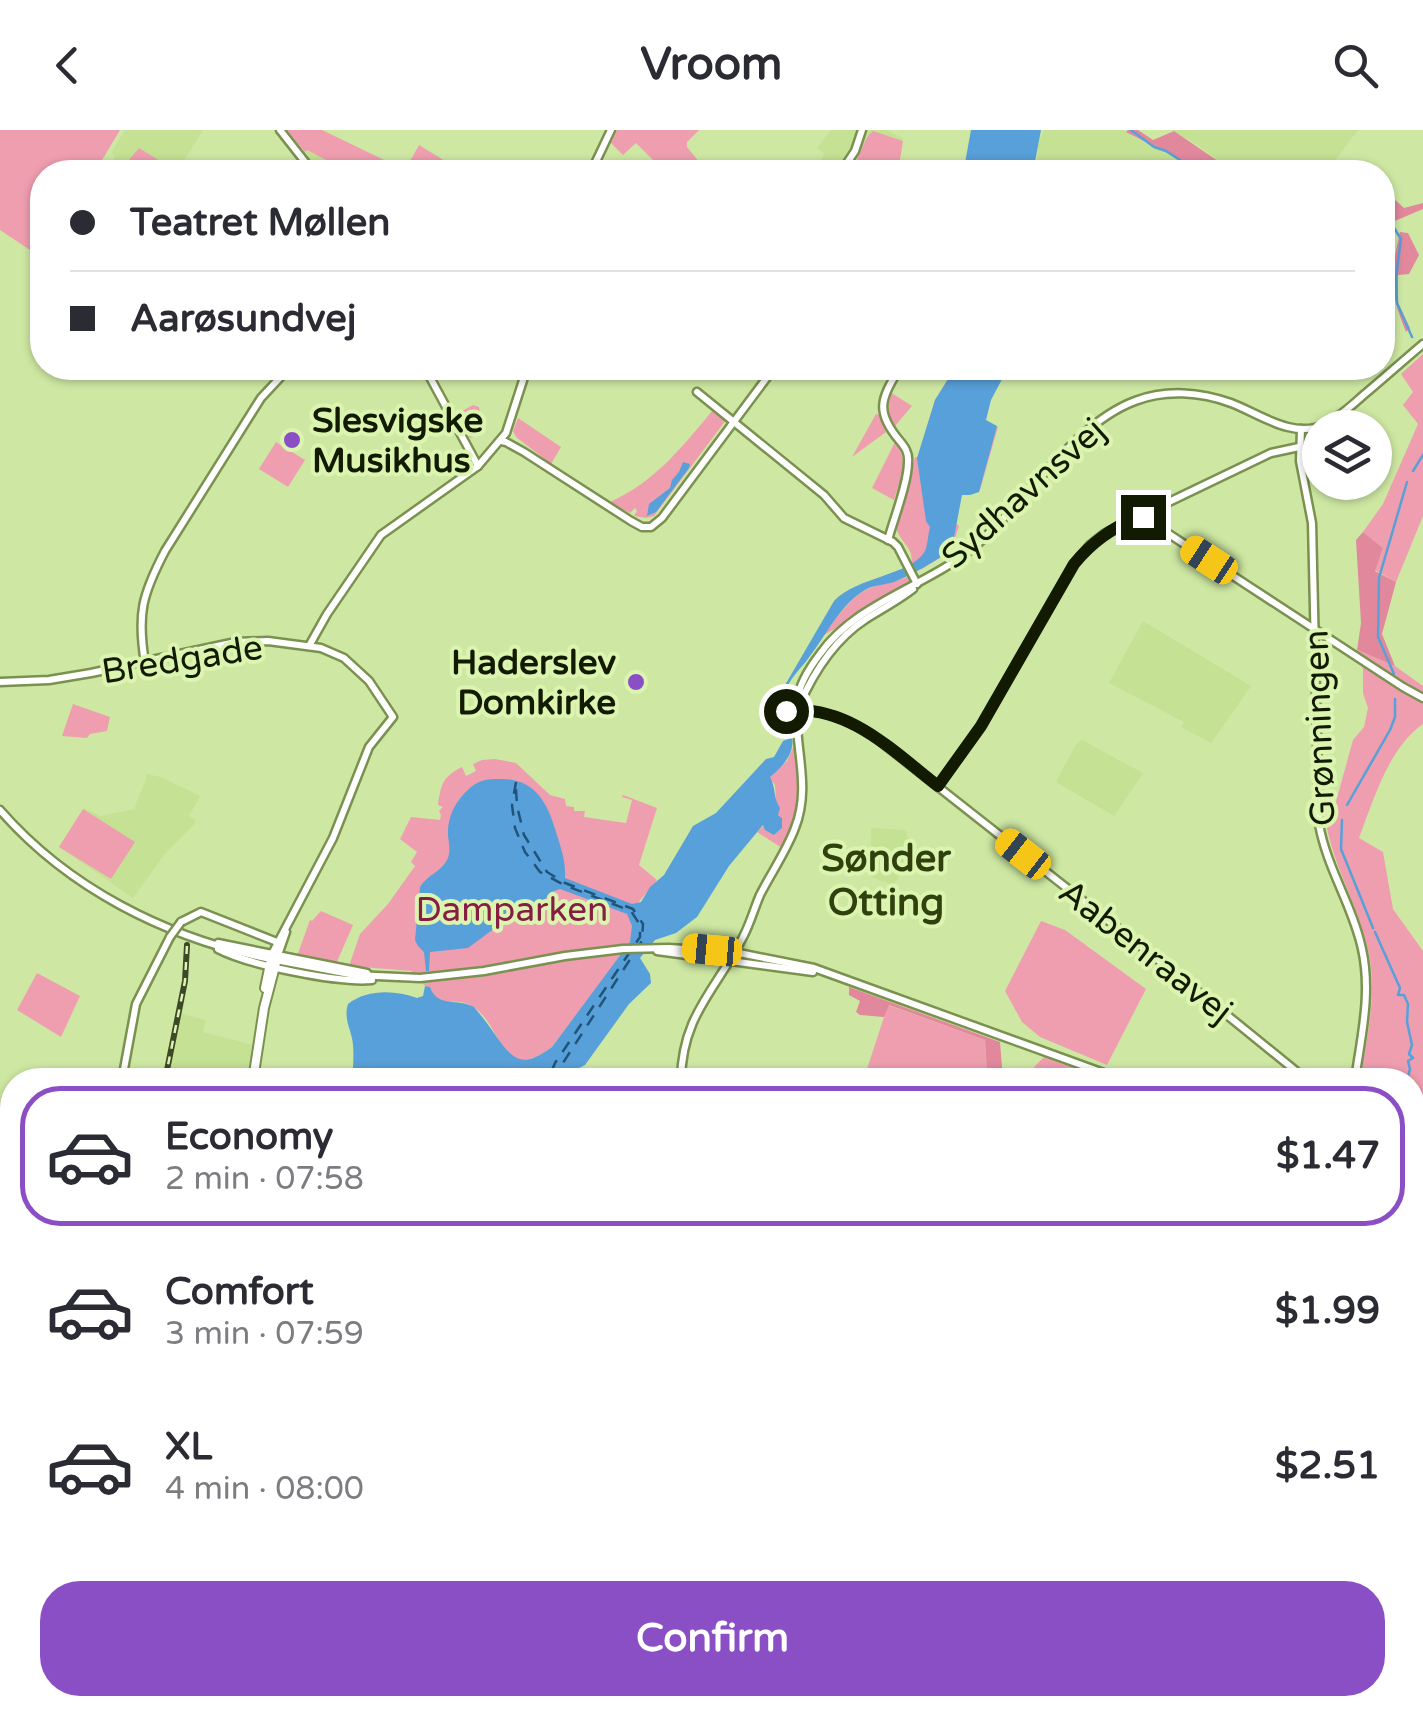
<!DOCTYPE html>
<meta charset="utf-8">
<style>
body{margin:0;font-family:"Varela Round",sans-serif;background:#f7f7f7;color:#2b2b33;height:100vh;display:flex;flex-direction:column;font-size:38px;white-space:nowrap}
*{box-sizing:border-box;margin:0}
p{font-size:32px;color:#7c7c81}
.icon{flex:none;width:55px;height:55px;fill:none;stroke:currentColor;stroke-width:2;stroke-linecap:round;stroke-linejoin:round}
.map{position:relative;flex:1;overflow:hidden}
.sheet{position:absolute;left:0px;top:938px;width:1425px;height:648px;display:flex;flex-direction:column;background:#fff;border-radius:40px 40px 0 0;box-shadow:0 2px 8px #0004}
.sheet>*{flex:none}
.hud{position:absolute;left:30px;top:30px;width:1365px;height:220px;border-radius:40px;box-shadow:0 2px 8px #0004;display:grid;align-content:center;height:220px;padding:0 40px;background:#fff}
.fabs{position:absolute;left:1302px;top:280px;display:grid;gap:20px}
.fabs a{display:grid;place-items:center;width:90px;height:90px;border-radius:50%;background:#fff;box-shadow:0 2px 8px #0004;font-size:50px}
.end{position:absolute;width:45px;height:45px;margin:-22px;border:12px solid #121a01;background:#fff;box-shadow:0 0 0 5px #fff}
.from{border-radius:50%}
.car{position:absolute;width:30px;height:60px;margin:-30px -15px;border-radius:12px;box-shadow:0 0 8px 2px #0007;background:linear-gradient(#f5c518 24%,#345 0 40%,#f5c518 0 76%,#345 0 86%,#f5c518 0)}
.hud b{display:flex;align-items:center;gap:35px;height:95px;font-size:38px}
.hud b+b{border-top:2px solid #e1e1e2}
.hud i{width:25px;height:25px;background:#2b2b33}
ul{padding:18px 0 0;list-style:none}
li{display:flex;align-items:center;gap:30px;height:140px;margin:0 20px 15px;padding:0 20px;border:5px solid transparent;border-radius:40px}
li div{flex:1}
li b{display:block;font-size:38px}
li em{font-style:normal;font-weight:700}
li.active{border-color:#8b4fc5}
li>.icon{width:90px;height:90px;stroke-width:1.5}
.button{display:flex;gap:20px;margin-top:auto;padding:20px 40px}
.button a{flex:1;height:115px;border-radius:40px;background:#8b4fc5;color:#fff;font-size:40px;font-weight:700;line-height:115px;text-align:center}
header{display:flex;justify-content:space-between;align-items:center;height:130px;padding:0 40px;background:#fff;font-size:45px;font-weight:700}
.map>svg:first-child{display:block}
.built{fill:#c5e194}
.green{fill:#ef9eb0}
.forest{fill:#e2889d}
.water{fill:#58a0d9}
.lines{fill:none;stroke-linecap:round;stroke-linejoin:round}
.stream{stroke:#58a0d9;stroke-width:2.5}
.ferry{stroke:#20547b;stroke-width:2.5;stroke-dasharray:12 10;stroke-linecap:butt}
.secondary-casing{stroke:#7a9150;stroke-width:11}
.primary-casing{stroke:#7a9150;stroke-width:12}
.secondary{stroke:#fff;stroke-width:6}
.primary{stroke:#fff;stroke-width:8}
.rail-casing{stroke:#3d4926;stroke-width:6}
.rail{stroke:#dbf5b0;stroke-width:2.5;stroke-dasharray:8;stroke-linecap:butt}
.secondary-bridge-casing{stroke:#7a9150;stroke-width:11;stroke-linecap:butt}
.secondary-bridge{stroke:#fff;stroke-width:6}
.route{stroke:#121a01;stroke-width:12}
.poi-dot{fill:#8b4fc5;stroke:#dbf5b0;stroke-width:4}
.labels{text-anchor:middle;stroke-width:8;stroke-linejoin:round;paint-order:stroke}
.poi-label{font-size:35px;font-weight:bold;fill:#121a01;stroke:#dbf5b0;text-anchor:start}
.street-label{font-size:35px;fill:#121a01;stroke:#dbf5b0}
.park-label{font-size:35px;fill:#861d42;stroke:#dbf5b0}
.neighbourhood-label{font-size:38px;font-weight:bold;fill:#31410e;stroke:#dbf5b0}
</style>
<header><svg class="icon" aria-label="back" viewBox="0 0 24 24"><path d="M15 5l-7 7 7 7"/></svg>Vroom<svg class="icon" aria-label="search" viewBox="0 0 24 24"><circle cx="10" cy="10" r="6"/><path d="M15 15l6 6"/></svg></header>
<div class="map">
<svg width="1423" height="1583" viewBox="0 0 1423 1583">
<rect width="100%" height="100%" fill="#cee8a3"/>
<g class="built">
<polygon points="125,0 203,0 177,42 106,42 115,27 111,23"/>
<polygon points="831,0 886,0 903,8 898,42 828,42 817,35 825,24 817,18"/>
<polygon points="1044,0 1123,0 1155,19 1165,20 1179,30 1180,42 1038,42 1037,16"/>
<polygon points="1172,0 1358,0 1330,37 1312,42 1234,42 1196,14"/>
<polygon points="307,20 349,42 319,42 305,22"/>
<polygon points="1143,491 1251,556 1211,613 1181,597 1184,592 1109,553"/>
<polygon points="1082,610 1143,643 1114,686 1056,652 1076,614"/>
<polygon points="146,644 161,647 200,666 189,686 195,690 195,694 164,725 133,768 59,717 84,678 100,686 134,679 146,649"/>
<polygon points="871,698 906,700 907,707 909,707 918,734 900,734 899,747 893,755 871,747"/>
<polygon points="179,883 206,890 203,902 253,915 249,950 167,950"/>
</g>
<g class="green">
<polygon points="0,0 120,0 95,42 42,42 42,128 0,100"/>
<polygon points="286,0 322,0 405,40 419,15 450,34 445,42 349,42 307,20 305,22"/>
<polygon points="617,0 699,0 687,12 687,17 704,38 699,42 665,42 636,13 623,25 611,13"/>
<path d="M 873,1 L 903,11 L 898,42 L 885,42 L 875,39 L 871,42 L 855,33 C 861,24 864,7 873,1 Z"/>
<polygon points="139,18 160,31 155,42 141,42 143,39 129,30"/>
<polygon points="1423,224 1423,386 1396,452 1375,440 1383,418 1363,402 1383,374 1418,294 1403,275 1413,262 1401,244"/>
<path d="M 955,238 L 1004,238 L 981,290 L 998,297 L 980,360 L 961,364 L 952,389 L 959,396 L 951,421 L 922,439 L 911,434 C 915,417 899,413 896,396 L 915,327 L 918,327 L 935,270 Z"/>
<path d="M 890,262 L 912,276 L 895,296 L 892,294 C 885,283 886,273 890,262 Z"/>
<polygon points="473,275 479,277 483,297 479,298 480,303 470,308 457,284"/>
<path d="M 713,280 L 726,290 L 654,386 L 646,388 L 634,386 L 637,381 L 635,378 L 630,383 L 610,372 C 655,352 682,317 713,280 Z"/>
<polygon points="876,284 880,285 886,302 852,327"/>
<polygon points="518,288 561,317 551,334 516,307 513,301"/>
<polygon points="276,312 305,330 288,357 259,339"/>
<path d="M 895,312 C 910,330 900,350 894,370 L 872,358 Z"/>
<path d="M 909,446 L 910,454 L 824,505 C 834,491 853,464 870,458 C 883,453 896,452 909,446 Z"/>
<path d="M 1357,520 L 1395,536 L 1423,556 L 1423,594 C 1389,617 1373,671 1359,708 L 1383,722 L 1393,779 L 1423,821 L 1423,968 L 1414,968 L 1413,977 L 1412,950 L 1360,950 C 1367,907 1378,862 1368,820 C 1357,770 1330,733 1324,680 L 1335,675 L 1353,610 L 1364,597 L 1368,578 L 1363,563 L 1363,539 Z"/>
<polygon points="73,574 110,587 107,601 90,604 87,608 62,606"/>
<path d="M 796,611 C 801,651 801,682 782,718 L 757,702 L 764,695 L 774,705 L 782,698 L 782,688 L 777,685 L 775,655 L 769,647 L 787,631 Z"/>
<path d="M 495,629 L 516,633 L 550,665 L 565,669 L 566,676 L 574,677 L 574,681 L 585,681 L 584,687 L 626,693 L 632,670 L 622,667 L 623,665 L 657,678 L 639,735 L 657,750 L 637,774 L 631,812 L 552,917 C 497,957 505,893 470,875 C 453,866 438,881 430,857 L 425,856 L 411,841 L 349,836 L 360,804 L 388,774 L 415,736 L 411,732 L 417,722 L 400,709 L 411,687 L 440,690 L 441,685 L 439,681 L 443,677 L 438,675 C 441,653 443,647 462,637 L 466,646 L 476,641 L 473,634 L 482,630 Z"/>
<polygon points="83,679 135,712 111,749 59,717"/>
<polygon points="321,781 353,795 336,834 297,826 310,790 312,791"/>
<polygon points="1041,791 1065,800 1146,859 1107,935 1040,907 1022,892 1005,861"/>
<polygon points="37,843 80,866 61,907 17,880"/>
<path d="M 888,875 L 985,910 L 987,946 C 950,958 903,948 865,945 Z"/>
<polygon points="1044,927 1105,950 1039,950 1034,937"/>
</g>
<g class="forest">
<polygon points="1128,0 1138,0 1153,10 1174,1 1234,42 1180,42 1179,29 1126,2"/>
<polygon points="1383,67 1392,67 1404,78 1423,73 1423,79 1383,96"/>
<path d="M 1400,102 L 1408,103 L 1419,125 L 1409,144 L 1398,145 L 1398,173 L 1410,198 L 1406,202 C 1389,160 1390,146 1400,102 Z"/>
<polygon points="1363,402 1383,418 1375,441 1396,452 1382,504 1395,536 1357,520 1361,493 1356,410"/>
<polygon points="849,857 1000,912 1003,950 973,950 987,945 985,910 889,875 884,887 860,885 856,882 860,871 849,865"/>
<polygon points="49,1573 49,1572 288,1573 286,1574 285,1583 48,1583"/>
</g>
<g class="water">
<polygon points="971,0 1041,0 1033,42 969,42 965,33"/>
<path d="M 955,238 L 1008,238 L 991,270 L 986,290 L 997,296 L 979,362 L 970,365 L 962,365 L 952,418 L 949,422 C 931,433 914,444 894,452 C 885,455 873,455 865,460 C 840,475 827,504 810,526 C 803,536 793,545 787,557 C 770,593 819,607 770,647 C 776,657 773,668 780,678 L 778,685 L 782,688 L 782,698 L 774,705 L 765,700 L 763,695 L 729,736 L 697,787 L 676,803 L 655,810 L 640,828 L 650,844 L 651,853 L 629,874 L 585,935 L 573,941 L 574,950 L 352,950 C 353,939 354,927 353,915 C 352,900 343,890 348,874 C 367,859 395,860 417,868 L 423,866 L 425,856 L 430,857 C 437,878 458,868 474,877 C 481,885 488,894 494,903 C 513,931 522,939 552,917 L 630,812 L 632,796 L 627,784 L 560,759 L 551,762 L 532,785 L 532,791 L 528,787 L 506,792 L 495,798 L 468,818 L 430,822 L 429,841 L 426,841 L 424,822 L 418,816 L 415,810 L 420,757 C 427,745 441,742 447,730 C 451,722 449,714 448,706 C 447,687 455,671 470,658 C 479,650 487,649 499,649 C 534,648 547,671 556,702 C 561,718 566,731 565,748 L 632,774 L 641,772 L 650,757 L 664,745 L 693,696 L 716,683 L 766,629 L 774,627 L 783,611 L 788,609 L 788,604 L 780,583 L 781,562 L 834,471 C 856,447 912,445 925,421 C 928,414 928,404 930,397 L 926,391 L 917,328 L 935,270 Z"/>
<polygon points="683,332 690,334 689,338 656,382 647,386 649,374 670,358 672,350 679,342"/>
<polygon points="299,1573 299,1572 645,1573 638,1583 297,1583"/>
</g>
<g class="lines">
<g class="stream">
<polyline points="1131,0 1154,17 1166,21 1180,30 1182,38 1189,42"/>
<polyline points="1382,93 1389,90 1401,109 1396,147 1397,173 1412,207"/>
<polyline points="1413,341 1423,325"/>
<polyline points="1394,544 1378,507 1379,448 1407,352"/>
<polyline points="1347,675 1390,600 1395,587 1395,569"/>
<polyline points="1342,690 1341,719 1373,798"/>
<polyline points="1375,802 1400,858 1398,865 1404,865 1408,874 1407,892 1412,915 1409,924 1413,928 1408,931 1410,939 1407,950"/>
<polyline points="1412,1054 1414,1057"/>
<polyline points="1412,1271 1423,1289"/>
<polyline points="84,1572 84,1583"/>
</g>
<g class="ferry">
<polyline points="516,652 512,675 515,698 525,722 540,742 564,755 631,781 640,795 640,807 555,933 548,950"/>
<polyline points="516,659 517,676 524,705 547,742 565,753 633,779 643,794 642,811 559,939 555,950"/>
<polyline points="485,1572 485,1583"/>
<polyline points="560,1572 560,1583"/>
</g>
<g class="secondary-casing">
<g id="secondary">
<polyline points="280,0 313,42"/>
<polyline points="591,42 611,0"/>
<polyline points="841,42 855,21 862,0"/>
<polyline points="425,238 478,336"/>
<polyline points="697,262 824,365 844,388 893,412 898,417 917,454"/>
<path d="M 1301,299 L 1300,331 L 1312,393 L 1319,694 C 1327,739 1353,776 1362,819 C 1372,863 1361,907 1355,950"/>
<polyline points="501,311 506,312 524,322 631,391 642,397 651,397 662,388 774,238"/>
<polyline points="1143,387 1403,557 1423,568"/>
<path d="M 888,410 C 894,388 908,353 908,332 C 909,323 905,317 899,310 C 875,281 881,269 899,239 L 897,238"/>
<polyline points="309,516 327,484 381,405 478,336 506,303 527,238"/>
<path d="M 145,533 C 137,484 142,465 165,421 L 261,268 L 289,238"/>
<polyline points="0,552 49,550 91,543 236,512 268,511 321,518 344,528 369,551 393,587 369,617 333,708 272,824"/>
<path d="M 799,576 C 814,541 834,510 866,489 C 882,479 899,470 913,459"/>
<path d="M 786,581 C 817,577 846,588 871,604 L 1190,855 L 1307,950"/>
<polyline points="938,656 981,596 1074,434 1090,415 1104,404 1137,387 1143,387 1146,383 1271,323 1299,317"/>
<path d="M 0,680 C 68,758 165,807 266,828"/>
<polyline points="181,792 201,782 277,812"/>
<polyline points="218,813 367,843"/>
<path d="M 218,819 C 249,835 337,853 372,850"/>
<polyline points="657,821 813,842"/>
<polyline points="278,825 286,802"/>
<polyline points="281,831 355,845 420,848 484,841 565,826 623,819 669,818 734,822 814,838 1123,950"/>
<polyline points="122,950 136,874 170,807"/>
<path d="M 681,950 C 682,885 716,860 743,807 C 750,794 754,779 760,765 C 771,743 786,722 795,698 C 812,655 793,615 797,571 C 799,555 810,537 820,524 C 857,472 926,457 974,417 C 1024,375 1073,294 1135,271 C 1166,259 1201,262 1231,273 C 1260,284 1292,309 1324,295 C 1339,288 1353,274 1366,263 C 1385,247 1404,230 1423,214"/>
<polyline points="1412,1039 1423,1037"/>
<polyline points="1412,1110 1423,1117"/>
<polyline points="0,1171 12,1160"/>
<polyline points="781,1572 785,1583"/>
</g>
</g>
<g class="primary-casing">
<g id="primary">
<polyline points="265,858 272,824"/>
<polyline points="253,950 264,878 278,825"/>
<polyline points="41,1583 42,1572"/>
</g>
</g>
<use href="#secondary" class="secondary"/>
<use href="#primary" class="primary"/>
<g class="rail-casing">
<g id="rail">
<polyline points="165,950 185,851 187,815"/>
<polyline points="14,1583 16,1572"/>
</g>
</g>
<use href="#rail" class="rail"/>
<g class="secondary-bridge-casing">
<polyline id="secondary-bridge" points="170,807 181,792"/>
</g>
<use href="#secondary-bridge" class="secondary-bridge"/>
</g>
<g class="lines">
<path class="route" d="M 786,581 C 847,573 894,622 938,656 L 981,596 L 1074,434 C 1092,412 1111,399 1137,387 L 1143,387"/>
</g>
<g class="poi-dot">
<circle cx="292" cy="310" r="10"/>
<circle cx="636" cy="552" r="10"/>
</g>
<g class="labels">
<g class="poi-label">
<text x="312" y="302">Slesvigske<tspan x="312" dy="40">Musikhus</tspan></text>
<text x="616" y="544" text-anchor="end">Haderslev<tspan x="616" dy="40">Domkirke</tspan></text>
</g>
<g class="street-label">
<text transform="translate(1023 363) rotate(-42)" y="12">Sydhavnsvej</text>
<text transform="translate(182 529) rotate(-9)" y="12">Bredgade</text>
<text transform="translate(1319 598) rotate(-92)" y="12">Grønningen</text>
<text transform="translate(1146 821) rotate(38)" y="12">Aabenraavej</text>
</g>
<g class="park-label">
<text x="512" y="791">Damparken</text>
</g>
<g class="neighbourhood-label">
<text x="886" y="741">Sønder<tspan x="886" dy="44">Otting</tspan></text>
</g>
</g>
</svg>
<div class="fabs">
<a><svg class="icon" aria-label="layers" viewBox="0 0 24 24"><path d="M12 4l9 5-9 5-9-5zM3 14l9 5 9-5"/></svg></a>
</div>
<i class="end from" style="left:786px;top:581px"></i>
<i class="end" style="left:1143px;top:387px"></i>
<i class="car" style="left:1209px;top:430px;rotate:303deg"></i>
<i class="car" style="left:1023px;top:724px;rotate:308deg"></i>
<i class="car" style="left:712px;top:820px;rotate:275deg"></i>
<div class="hud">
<b><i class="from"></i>Teatret Møllen</b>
<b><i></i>Aarøsundvej</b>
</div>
<section class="sheet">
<ul>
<li class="active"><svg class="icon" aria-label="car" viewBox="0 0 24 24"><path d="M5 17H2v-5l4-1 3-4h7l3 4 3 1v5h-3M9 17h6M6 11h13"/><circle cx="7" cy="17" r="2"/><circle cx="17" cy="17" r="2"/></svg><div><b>Economy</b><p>2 min · 07:58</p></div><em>$1.47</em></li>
<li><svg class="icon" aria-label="car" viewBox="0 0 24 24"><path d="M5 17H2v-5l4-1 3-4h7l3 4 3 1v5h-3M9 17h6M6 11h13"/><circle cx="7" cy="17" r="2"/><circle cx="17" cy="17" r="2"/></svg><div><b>Comfort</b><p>3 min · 07:59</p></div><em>$1.99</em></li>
<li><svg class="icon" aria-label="car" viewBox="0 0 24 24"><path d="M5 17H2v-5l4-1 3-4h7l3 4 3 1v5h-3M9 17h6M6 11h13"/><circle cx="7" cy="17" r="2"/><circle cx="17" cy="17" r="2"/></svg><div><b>XL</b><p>4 min · 08:00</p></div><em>$2.51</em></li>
</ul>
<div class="button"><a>Confirm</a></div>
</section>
</div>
